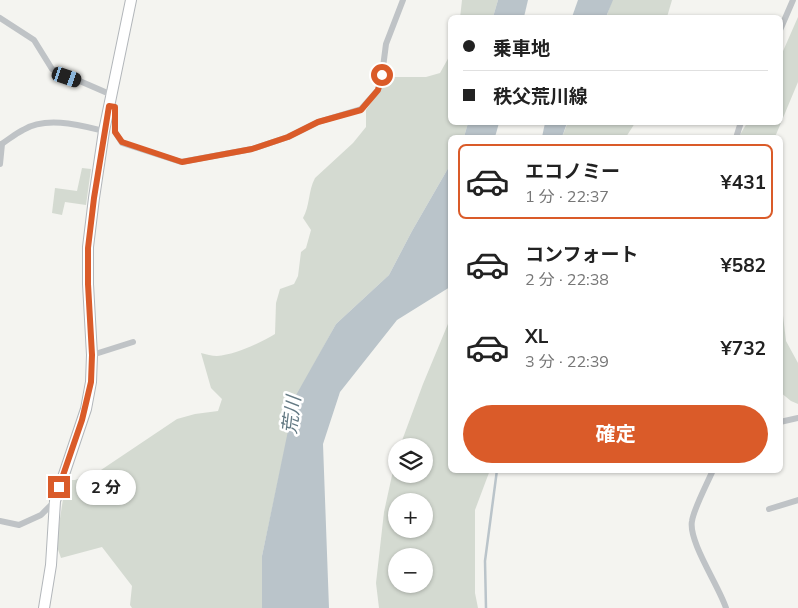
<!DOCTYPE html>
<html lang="ja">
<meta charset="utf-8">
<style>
body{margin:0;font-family:Mulish,"Noto Sans JP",sans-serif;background:#f6f6f6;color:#222;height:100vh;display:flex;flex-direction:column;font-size:19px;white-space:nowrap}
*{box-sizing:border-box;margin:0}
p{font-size:16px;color:#767676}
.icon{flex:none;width:28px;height:28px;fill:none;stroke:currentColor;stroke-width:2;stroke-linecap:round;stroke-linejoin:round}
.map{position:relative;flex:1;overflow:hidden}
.side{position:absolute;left:448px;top:135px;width:335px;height:338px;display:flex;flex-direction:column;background:#fff;border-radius:8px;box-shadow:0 1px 4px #0004}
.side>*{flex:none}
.top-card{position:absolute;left:448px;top:15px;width:335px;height:110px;border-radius:8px;box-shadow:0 1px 4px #0004;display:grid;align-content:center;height:110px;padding:0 15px;background:#fff}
.tools{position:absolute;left:388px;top:438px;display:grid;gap:10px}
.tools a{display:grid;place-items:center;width:45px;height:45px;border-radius:50%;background:#fff;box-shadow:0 1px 4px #0004;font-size:25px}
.end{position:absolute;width:22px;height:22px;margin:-11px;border:6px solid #da5b29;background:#fff;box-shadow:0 0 0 2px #fff}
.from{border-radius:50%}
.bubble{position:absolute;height:35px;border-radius:18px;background:#fff;box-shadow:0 1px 4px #0004;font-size:16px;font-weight:700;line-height:35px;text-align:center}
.car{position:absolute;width:15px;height:30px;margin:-15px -8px;border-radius:6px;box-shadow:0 0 4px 1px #0007;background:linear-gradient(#222 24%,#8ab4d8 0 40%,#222 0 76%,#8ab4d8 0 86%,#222 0)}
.top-card b{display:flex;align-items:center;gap:18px;height:48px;font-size:19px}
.top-card b+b{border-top:1px solid #e0e0e0}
.top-card i{width:12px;height:12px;background:#222}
ul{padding:9px 0 0;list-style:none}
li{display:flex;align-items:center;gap:15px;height:75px;margin:0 10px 8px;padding:0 5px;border:2px solid transparent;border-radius:8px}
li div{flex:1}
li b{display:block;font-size:19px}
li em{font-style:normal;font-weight:700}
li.on{border-color:#da5b29}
li>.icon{width:45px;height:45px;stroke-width:1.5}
.primary-button{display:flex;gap:10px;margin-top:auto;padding:10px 15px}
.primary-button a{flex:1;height:58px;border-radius:30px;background:#da5b29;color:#fff;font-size:20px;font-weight:700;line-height:58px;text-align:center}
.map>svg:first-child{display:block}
.green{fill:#d4dad1;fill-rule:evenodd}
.water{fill:#bac4ca}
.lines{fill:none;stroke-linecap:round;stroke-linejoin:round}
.stream{stroke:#bac4ca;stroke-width:2.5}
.primary-casing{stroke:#b2b6ba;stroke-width:12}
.minor{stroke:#bfc3c6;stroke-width:6}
.primary{stroke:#fff;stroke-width:10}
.route{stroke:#da5b29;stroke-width:6}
.labels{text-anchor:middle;stroke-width:5;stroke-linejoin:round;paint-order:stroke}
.water-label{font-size:19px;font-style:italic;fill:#647a84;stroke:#fff}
</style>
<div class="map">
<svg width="798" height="608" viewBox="0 0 798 608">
<rect width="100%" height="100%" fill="#f4f4f0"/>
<g class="green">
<polygon points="462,0 498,0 493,17 460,18"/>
<polygon points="612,0 672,0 667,17 606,18"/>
<polygon points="798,17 798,82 775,137 738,138 747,123 780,122 780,58"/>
<path d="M 450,55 L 450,122 L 468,123 L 464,137 L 450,138 L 450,165 L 412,231 L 389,275 L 336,324 L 296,397 L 262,556 L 262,608 L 132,608 L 130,605 L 132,586 L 102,547 L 61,558 L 56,544 L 66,480 L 75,480 L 98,472 L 177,419 L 195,414 L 218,411 L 222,399 L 211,388 L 201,353 C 206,354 212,356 217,356 C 235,355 260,343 275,334 L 276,303 L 280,289 L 294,284 L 298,276 L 301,252 L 306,248 L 311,230 L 303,218 C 310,206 308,191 315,178 L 353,143 L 366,127 L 366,110 L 383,86 L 394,77 L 426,77 L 440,73 Z"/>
<polygon points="568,122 635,122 635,123 626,137 562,137"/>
<polygon points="82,168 91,169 86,205 65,202 62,215 52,213 55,188 77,191"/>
<polygon points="780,290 786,341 798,363 798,404 791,401 780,392"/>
<path d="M 450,319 L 450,470 L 490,470 L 475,510 L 475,593 L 478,608 L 379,608 L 376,583 L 384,512 L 396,457 L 396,474 L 424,474 L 424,446 L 400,446 L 423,384 ZM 396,501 L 424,501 L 424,529 L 396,529 ZM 396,556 L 424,556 L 424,584 L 396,584 Z"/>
</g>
<g class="water">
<polygon points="498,0 528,0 524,17 493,17"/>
<polygon points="578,0 613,0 606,17 572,17"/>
<polygon points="468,123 468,122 499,123 495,137 464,137"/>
<polygon points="545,123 567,123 562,137 542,137"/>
<polygon points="450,165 450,287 397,320 340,392 323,444 329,608 262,608 262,556 295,397 336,324 389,275 412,231"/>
</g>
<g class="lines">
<polyline class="stream" points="486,608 485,561 497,470"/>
<g class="primary-casing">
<polyline id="primary" points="44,608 51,565 55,501 86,409 91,382 92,355 88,284 88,247 94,198 104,131 131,0"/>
</g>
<g class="minor">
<polyline points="0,18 34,40 52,69 112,95"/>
<polyline points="780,30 793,0"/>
<polyline points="109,106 115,107 115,132 122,143 181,162 252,149 288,137 318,122 361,109 378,90 382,75 386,44 403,0"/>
<polyline points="736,138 741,122"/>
<path d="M 0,145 C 8,140 15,134 23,130 C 46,116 79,125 104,131"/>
<polyline points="0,164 2,144"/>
<polyline points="92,355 133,342"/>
<polyline points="780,422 798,418"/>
<path d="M 713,470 C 707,484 694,508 692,521 C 688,541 719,586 726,608"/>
<polyline points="769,509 798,500"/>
<polyline points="0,521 19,525 41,515 55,501"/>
</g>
<use href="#primary" class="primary"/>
</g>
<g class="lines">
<polyline class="route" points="59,487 82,420 91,382 92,355 88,284 88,248 94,198 109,106 115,107 115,132 122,142 182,162 252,149 288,137 318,122 361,110 378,90 382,75"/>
</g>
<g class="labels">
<g class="water-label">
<text transform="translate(291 415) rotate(-83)" y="7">荒川</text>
</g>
</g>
</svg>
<div class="tools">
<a><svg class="icon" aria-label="layers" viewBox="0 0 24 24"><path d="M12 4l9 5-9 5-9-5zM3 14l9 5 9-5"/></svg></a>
<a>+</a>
<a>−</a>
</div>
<i class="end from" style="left:382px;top:75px"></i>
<i class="end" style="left:59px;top:487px"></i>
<div class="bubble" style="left:76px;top:470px;width:60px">2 分</div>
<i class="car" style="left:67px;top:77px;rotate:109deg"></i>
<div class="top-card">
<b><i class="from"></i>乗車地</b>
<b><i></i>秩父荒川線</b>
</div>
<section class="side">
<ul>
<li class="on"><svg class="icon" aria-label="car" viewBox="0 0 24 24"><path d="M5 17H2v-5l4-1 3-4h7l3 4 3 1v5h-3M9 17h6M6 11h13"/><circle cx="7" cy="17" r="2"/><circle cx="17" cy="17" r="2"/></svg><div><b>エコノミー</b><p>1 分 · 22:37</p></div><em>¥431</em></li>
<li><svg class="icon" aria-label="car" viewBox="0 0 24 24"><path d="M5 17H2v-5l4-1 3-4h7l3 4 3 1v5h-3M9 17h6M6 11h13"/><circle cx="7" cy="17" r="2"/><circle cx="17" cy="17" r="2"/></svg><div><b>コンフォート</b><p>2 分 · 22:38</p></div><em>¥582</em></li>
<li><svg class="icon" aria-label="car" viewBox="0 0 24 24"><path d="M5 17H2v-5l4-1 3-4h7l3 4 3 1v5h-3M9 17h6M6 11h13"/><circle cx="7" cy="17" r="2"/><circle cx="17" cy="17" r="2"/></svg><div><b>XL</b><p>3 分 · 22:39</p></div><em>¥732</em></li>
</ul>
<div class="primary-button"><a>確定</a></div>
</section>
</div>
